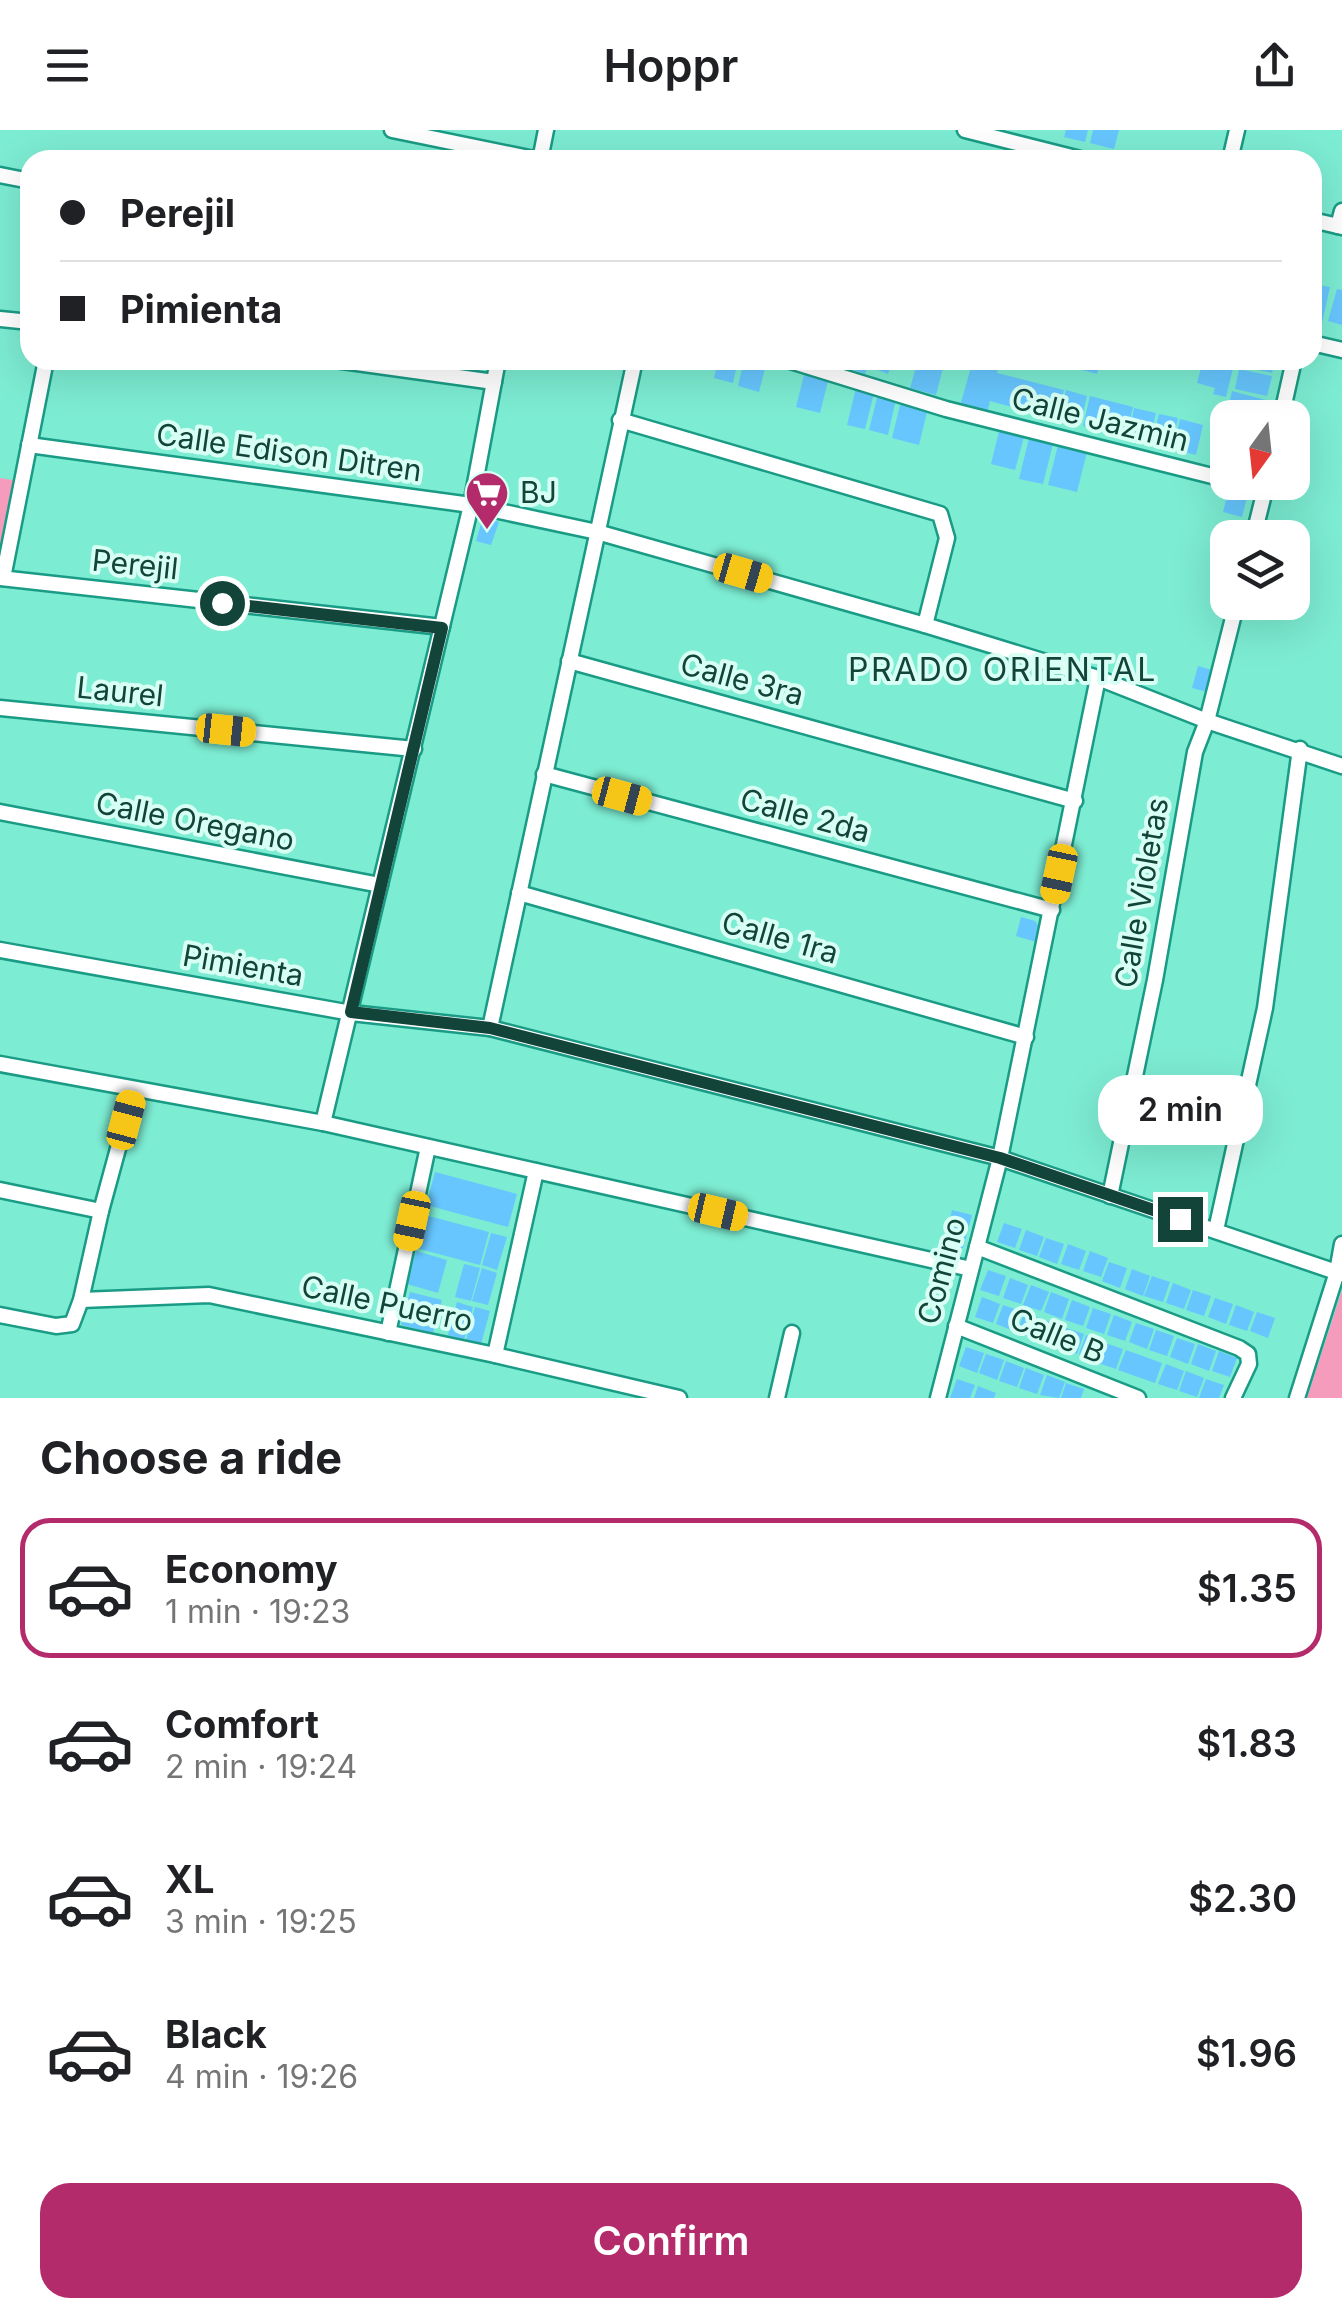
<!DOCTYPE html>
<meta charset="utf-8">
<style>
body{margin:0;font-family:Inter,sans-serif;background:#f2f2f2;color:#202124;height:100vh;display:flex;flex-direction:column;font-size:38px;white-space:nowrap}
*{box-sizing:border-box;margin:0}
p{font-size:32px;color:#757577}
.icon{flex:none;width:55px;height:55px;fill:none;stroke:currentColor;stroke-width:2;stroke-linecap:round;stroke-linejoin:round}
.map{position:relative;height:1268px;overflow:hidden}
.sheet{display:flex;flex-direction:column;background:#fff;flex:1}
.sheet>*{flex:none}
.banner{position:absolute;left:20px;top:20px;width:1302px;height:220px;border-radius:30px;box-shadow:0 10px 40px #0002;display:grid;align-content:center;height:220px;padding:0 40px;background:#fff}
.needle{width:65px;rotate:195deg}
.buttons{position:absolute;left:1210px;top:270px;display:grid;gap:20px}
.buttons a{display:grid;place-items:center;width:100px;height:100px;border-radius:20px;background:#fff;box-shadow:0 10px 40px #0002;font-size:50px}
.end{position:absolute;width:45px;height:45px;margin:-22px;border:12px solid #13443a;background:#fff;box-shadow:0 0 0 5px #fff}
.from{border-radius:50%}
.bubble{position:absolute;height:70px;border-radius:30px;background:#fff;box-shadow:0 10px 40px #0002;font-size:32px;font-weight:600;line-height:70px;text-align:center}
.car{position:absolute;width:30px;height:60px;margin:-30px -15px;border-radius:12px;box-shadow:0 0 8px 2px #0007;background:linear-gradient(#f5c518 24%,#345 0 40%,#f5c518 0 76%,#345 0 86%,#f5c518 0)}
.banner b{display:flex;align-items:center;gap:35px;height:95px;font-size:38px}
.banner b+b{border-top:2px solid #e0e0e0}
.banner i{width:25px;height:25px;background:#202124}
ul{padding:0;list-style:none}
li{display:flex;align-items:center;gap:30px;height:140px;margin:0 20px 15px;padding:0 20px;border:5px solid transparent;border-radius:30px}
li div{flex:1}
li b{display:block;font-size:38px}
li em{font-style:normal;font-weight:600}
li.active{border-color:#b42b6b}
li>.icon{width:90px;height:90px;stroke-width:1.5}
h2{padding:0 40px;font-size:45px;line-height:120px}
.action{display:flex;gap:20px;margin-top:auto;padding:20px 40px}
.action a{flex:1;height:115px;border-radius:30px;background:#b42b6b;color:#fff;font-size:40px;font-weight:600;line-height:115px;text-align:center}
header{display:flex;justify-content:space-between;align-items:center;height:130px;padding:0 40px;background:#fff;font-size:45px;font-weight:600}
.map>svg:first-child{display:block}
.green{fill:#f59bbb}
.building{fill:#67c6fe}
.lines{fill:none;stroke-linecap:round;stroke-linejoin:round}
.minor-casing{stroke:#1a9b85;stroke-width:19}
.minor{stroke:#fff;stroke-width:14}
.route{stroke:#13443a;stroke-width:12}
.labels{text-anchor:middle;stroke-width:8;stroke-linejoin:round;paint-order:stroke}
.street-label{font-size:30px;fill:#13443a;stroke:#d7fff4}
.poi-label{font-size:30px;fill:#13443a;stroke:#d7fff4;text-anchor:start}
.neighbourhood-label{font-size:32px;letter-spacing:2.5px;fill:#13443a;stroke:#d7fff4}
</style>
<header><svg class="icon" aria-label="menu" viewBox="0 0 24 24"><path d="M4 6h16M4 12h16M4 18h16"/></svg>Hoppr<svg class="icon" aria-label="share" viewBox="0 0 24 24"><path d="M12 15V3M7 8l5-5 5 5M5 13v7h14v-7"/></svg></header>
<div class="map">
<svg width="1342" height="1268" viewBox="0 0 1342 1268">
<rect width="100%" height="100%" fill="#7cecd2"/>
<g class="green">
<polygon points="0,348 18,351 0,429"/>
<polygon points="1342,1160 1342,1268 1307,1268"/>
</g>
<g class="building">
<polygon points="1066,0 1088,0 1085,12 1064,7"/>
<polygon points="1093,0 1119,0 1114,19 1090,13"/>
<polygon points="1312,123 1322,125 1317,147 1312,146"/>
<polygon points="1312,154 1330,157 1322,193 1312,191"/>
<polygon points="1337,159 1342,160 1342,195 1328,191"/>
<polygon points="718,230 738,230 733,253 714,248"/>
<polygon points="744,230 767,230 759,262 738,256"/>
<polygon points="844,230 870,230 865,244 842,236"/>
<polygon points="872,230 893,230 888,244 870,237"/>
<polygon points="918,230 945,230 936,265 910,258"/>
<polygon points="973,230 1000,231 997,243 1064,260 1057,289 1014,277 1016,263 1012,277 990,271 987,283 960,276"/>
<polygon points="1066,230 1101,230 1097,244 1064,235"/>
<polygon points="1203,230 1235,230 1226,267 1213,264 1215,258 1197,253"/>
<polygon points="1241,230 1275,230 1272,243 1239,236"/>
<polygon points="1239,239 1272,246 1267,266 1235,259"/>
<polygon points="804,245 828,251 820,283 796,277"/>
<polygon points="856,258 874,263 865,299 847,295"/>
<polygon points="1066,260 1087,266 1080,295 1059,290"/>
<polygon points="1232,261 1273,272 1269,288 1251,288 1227,282"/>
<polygon points="878,264 896,269 888,305 869,300"/>
<polygon points="1090,266 1133,277 1126,306 1083,296"/>
<polygon points="901,271 928,278 919,315 892,308"/>
<polygon points="1134,278 1156,283 1149,313 1128,308"/>
<polygon points="1159,284 1178,288 1171,318 1151,313"/>
<polygon points="1180,289 1203,295 1196,325 1173,319"/>
<polygon points="999,301 1024,307 1015,340 991,334"/>
<polygon points="1029,308 1053,314 1043,354 1019,349"/>
<polygon points="1058,315 1087,322 1077,362 1048,355"/>
<polygon points="1229,358 1248,363 1242,387 1223,382"/>
<polygon points="483,387 499,392 491,415 476,411"/>
<polygon points="1198,536 1212,540 1207,562 1192,558"/>
<polygon points="1021,787 1035,791 1040,798 1036,812 1016,806"/>
<polygon points="435,1042 517,1064 508,1097 426,1075"/>
<polygon points="952,1080 972,1085 963,1118 956,1119 943,1116"/>
<polygon points="425,1085 489,1102 480,1135 416,1118"/>
<polygon points="1004,1093 1022,1099 1015,1118 997,1112"/>
<polygon points="1026,1100 1044,1107 1037,1126 1019,1120"/>
<polygon points="491,1103 507,1107 497,1140 482,1135"/>
<polygon points="1046,1108 1064,1114 1057,1134 1039,1127"/>
<polygon points="1068,1114 1086,1121 1079,1140 1061,1134"/>
<polygon points="416,1121 447,1130 438,1163 407,1154"/>
<polygon points="1090,1121 1108,1128 1101,1147 1083,1141"/>
<polygon points="1109,1132 1127,1138 1120,1158 1102,1151"/>
<polygon points="464,1134 480,1138 471,1171 455,1167"/>
<polygon points="482,1138 497,1143 488,1175 472,1171"/>
<polygon points="1132,1139 1150,1146 1143,1166 1125,1159"/>
<polygon points="988,1140 1006,1146 999,1166 980,1160"/>
<polygon points="1152,1146 1170,1152 1163,1172 1144,1166"/>
<polygon points="1010,1148 1028,1155 1021,1174 1003,1168"/>
<polygon points="1173,1153 1191,1160 1184,1179 1166,1173"/>
<polygon points="1031,1155 1049,1162 1041,1181 1023,1175"/>
<polygon points="1193,1160 1211,1166 1204,1186 1186,1180"/>
<polygon points="410,1162 442,1170 433,1203 401,1195"/>
<polygon points="1051,1162 1069,1169 1062,1189 1044,1182"/>
<polygon points="982,1167 1000,1174 993,1193 975,1187"/>
<polygon points="1215,1168 1233,1174 1226,1194 1208,1187"/>
<polygon points="1072,1170 1090,1177 1083,1196 1065,1190"/>
<polygon points="457,1172 473,1177 464,1210 448,1205"/>
<polygon points="1003,1175 1021,1181 1014,1201 996,1194"/>
<polygon points="1236,1175 1254,1182 1247,1201 1229,1195"/>
<polygon points="475,1177 490,1181 481,1214 466,1210"/>
<polygon points="1093,1178 1111,1184 1104,1204 1086,1198"/>
<polygon points="1257,1182 1275,1188 1268,1208 1250,1201"/>
<polygon points="1024,1183 1042,1189 1035,1209 1017,1203"/>
<polygon points="1114,1185 1132,1192 1125,1211 1107,1205"/>
<polygon points="1045,1190 1063,1196 1056,1216 1038,1209"/>
<polygon points="1136,1193 1154,1199 1147,1219 1129,1212"/>
<polygon points="1066,1198 1084,1204 1077,1224 1059,1217"/>
<polygon points="1156,1200 1174,1206 1167,1226 1149,1220"/>
<polygon points="1086,1205 1104,1211 1097,1231 1079,1224"/>
<polygon points="1177,1208 1195,1214 1188,1234 1170,1227"/>
<polygon points="1105,1213 1123,1219 1116,1239 1098,1233"/>
<polygon points="1198,1214 1216,1221 1209,1241 1191,1234"/>
<polygon points="966,1217 984,1223 977,1243 959,1236"/>
<polygon points="1126,1220 1162,1233 1155,1253 1118,1240"/>
<polygon points="1219,1221 1237,1228 1230,1247 1212,1241"/>
<polygon points="986,1224 1004,1230 997,1250 979,1243"/>
<polygon points="1006,1231 1024,1238 1017,1257 999,1251"/>
<polygon points="1166,1234 1184,1241 1177,1260 1158,1254"/>
<polygon points="1026,1238 1044,1245 1037,1264 1019,1258"/>
<polygon points="1186,1241 1204,1248 1197,1267 1179,1261"/>
<polygon points="1047,1245 1065,1252 1059,1268 1040,1265"/>
<polygon points="957,1249 975,1255 970,1268 950,1268"/>
<polygon points="1206,1249 1224,1255 1219,1268 1199,1268"/>
<polygon points="1066,1253 1084,1259 1081,1268 1061,1268"/>
<polygon points="978,1256 996,1263 994,1268 974,1268"/>
</g>
<g class="lines">
<g class="minor-casing">
<g id="minor">
<polyline points="392,0 539,30"/>
<polyline points="965,0 1084,30"/>
<polyline points="540,30 546,0"/>
<polyline points="1230,30 1237,0"/>
<polyline points="0,45 30,51"/>
<polyline points="1312,90 1342,97"/>
<polyline points="1338,96 1342,81"/>
<polyline points="0,189 30,192"/>
<polyline points="1312,213 1342,220"/>
<polyline points="335,230 494,252"/>
<polyline points="787,230 946,279 1228,350"/>
<polyline points="1281,288 1294,230"/>
<polyline points="620,290 940,384 947,408 925,495"/>
<polyline points="29,315 471,375 597,402 925,495 1098,548 1207,591 1342,636"/>
<polyline points="1236,352 1265,360"/>
<polyline points="1253,408 1267,352"/>
<polyline points="0,448 442,497"/>
<polyline points="3,448 46,230"/>
<polyline points="569,531 1075,671"/>
<polyline points="0,578 414,619"/>
<polyline points="544,644 1052,780"/>
<polyline points="0,682 380,755"/>
<polyline points="519,763 1026,907"/>
<polyline points="0,820 351,883 490,898 1000,1028 1342,1144"/>
<polyline points="490,898 635,230"/>
<polyline points="0,934 323,993 971,1139"/>
<polyline points="323,993 471,375 498,230"/>
<polyline points="0,1060 101,1081"/>
<polyline points="1110,1066 1155,850 1195,622 1207,591 1237,472"/>
<polyline points="1216,1100 1265,878 1300,619"/>
<polyline points="977,1117 1239,1218 1248,1224 1249,1234 1233,1268"/>
<polyline points="81,1170 209,1165 495,1225 679,1268"/>
<polyline points="0,1185 56,1196 72,1194 81,1170 101,1081 134,960"/>
<polyline points="956,1196 1138,1268"/>
<polyline points="388,1203 428,1017"/>
<polyline points="495,1225 536,1041"/>
<polyline points="777,1268 792,1203"/>
<polyline points="938,1268 1000,1028 1098,548"/>
<polyline points="1297,1268 1337,1142 1342,1114"/>
</g>
</g>
<use href="#minor" class="minor"/>
</g>
<g class="lines">
<polyline class="route" points="222,473 442,498 351,882 490,898 1000,1028 1180,1089"/>
</g>
<defs>
<g id="supermarket-pin" transform="scale(2.25)"><path d="M0 17L-7.5 6A9.5 9.5 0 1 1 7.5 6Z" fill="#b42b6b" stroke="#d7fff4"/><path d="M-6-5.5h2.5l.6 2H6L4.5 2H-2.5L-4.4-4H-6ZM-1.5 3.2a1.3 1.3 0 1 0 .1 0ZM3 3.2a1.3 1.3 0 1 0 .1 0Z" fill="#fff"/></g>
</defs>
<g fill-rule="evenodd">
<use href="#supermarket-pin" x="487" y="363"/>
</g>
<g class="labels">
<g class="street-label">
<text transform="translate(1100 290) rotate(14)" y="10">Calle Jazmin</text>
<text transform="translate(289 323) rotate(8)" y="10">Calle Edison Ditren</text>
<text transform="translate(135 435) rotate(6)" y="10">Perejil</text>
<text transform="translate(742 550) rotate(15)" y="10">Calle 3ra</text>
<text transform="translate(120 562) rotate(6)" y="10">Laurel</text>
<text transform="translate(805 686) rotate(15)" y="10">Calle 2da</text>
<text transform="translate(195 692) rotate(11)" y="10">Calle Oregano</text>
<text transform="translate(1142 763) rotate(-80)" y="10">Calle Violetas</text>
<text transform="translate(780 808) rotate(16)" y="10">Calle 1ra</text>
<text transform="translate(243 836) rotate(10)" y="10">Pimienta</text>
<text transform="translate(942 1141) rotate(-75)" y="10">Comino</text>
<text transform="translate(387 1174) rotate(12)" y="10">Calle Puerro</text>
<text transform="translate(1057 1206) rotate(22)" y="10">Calle B</text>
</g>
<g class="poi-label">
<text x="520" y="373">BJ</text>
</g>
<g class="neighbourhood-label">
<text x="1003" y="551">PRADO ORIENTAL</text>
</g>
</g>
</svg>
<div class="buttons">
<a><svg class="needle" viewBox="-14 -14 28 28"><path d="M0-13l5 13h-10z" fill="#e53935"/><path d="M0 13l5-13h-10z" fill="#757577"/></svg></a>
<a><svg class="icon" aria-label="layers" viewBox="0 0 24 24"><path d="M12 4l9 5-9 5-9-5zM3 14l9 5 9-5"/></svg></a>
</div>
<i class="end from" style="left:222px;top:473px"></i>
<i class="end" style="left:1180px;top:1089px"></i>
<div class="bubble" style="left:1098px;top:945px;width:165px">2 min</div>
<i class="car" style="left:743px;top:443px;rotate:106deg"></i>
<i class="car" style="left:226px;top:600px;rotate:96deg"></i>
<i class="car" style="left:622px;top:666px;rotate:105deg"></i>
<i class="car" style="left:1059px;top:744px;rotate:192deg"></i>
<i class="car" style="left:126px;top:990px;rotate:15deg"></i>
<i class="car" style="left:718px;top:1082px;rotate:103deg"></i>
<i class="car" style="left:412px;top:1091px;rotate:192deg"></i>
<div class="banner">
<b><i class="from"></i>Perejil</b>
<b><i></i>Pimienta</b>
</div>
</div>
<section class="sheet">
<h2>Choose a ride</h2>
<ul>
<li class="active"><svg class="icon" aria-label="car" viewBox="0 0 24 24"><path d="M5 17H2v-5l4-1 3-4h7l3 4 3 1v5h-3M9 17h6M6 11h13"/><circle cx="7" cy="17" r="2"/><circle cx="17" cy="17" r="2"/></svg><div><b>Economy</b><p>1 min · 19:23</p></div><em>$1.35</em></li>
<li><svg class="icon" aria-label="car" viewBox="0 0 24 24"><path d="M5 17H2v-5l4-1 3-4h7l3 4 3 1v5h-3M9 17h6M6 11h13"/><circle cx="7" cy="17" r="2"/><circle cx="17" cy="17" r="2"/></svg><div><b>Comfort</b><p>2 min · 19:24</p></div><em>$1.83</em></li>
<li><svg class="icon" aria-label="car" viewBox="0 0 24 24"><path d="M5 17H2v-5l4-1 3-4h7l3 4 3 1v5h-3M9 17h6M6 11h13"/><circle cx="7" cy="17" r="2"/><circle cx="17" cy="17" r="2"/></svg><div><b>XL</b><p>3 min · 19:25</p></div><em>$2.30</em></li>
<li><svg class="icon" aria-label="car" viewBox="0 0 24 24"><path d="M5 17H2v-5l4-1 3-4h7l3 4 3 1v5h-3M9 17h6M6 11h13"/><circle cx="7" cy="17" r="2"/><circle cx="17" cy="17" r="2"/></svg><div><b>Black</b><p>4 min · 19:26</p></div><em>$1.96</em></li>
</ul>
<div class="action"><a>Confirm</a></div>
</section>
